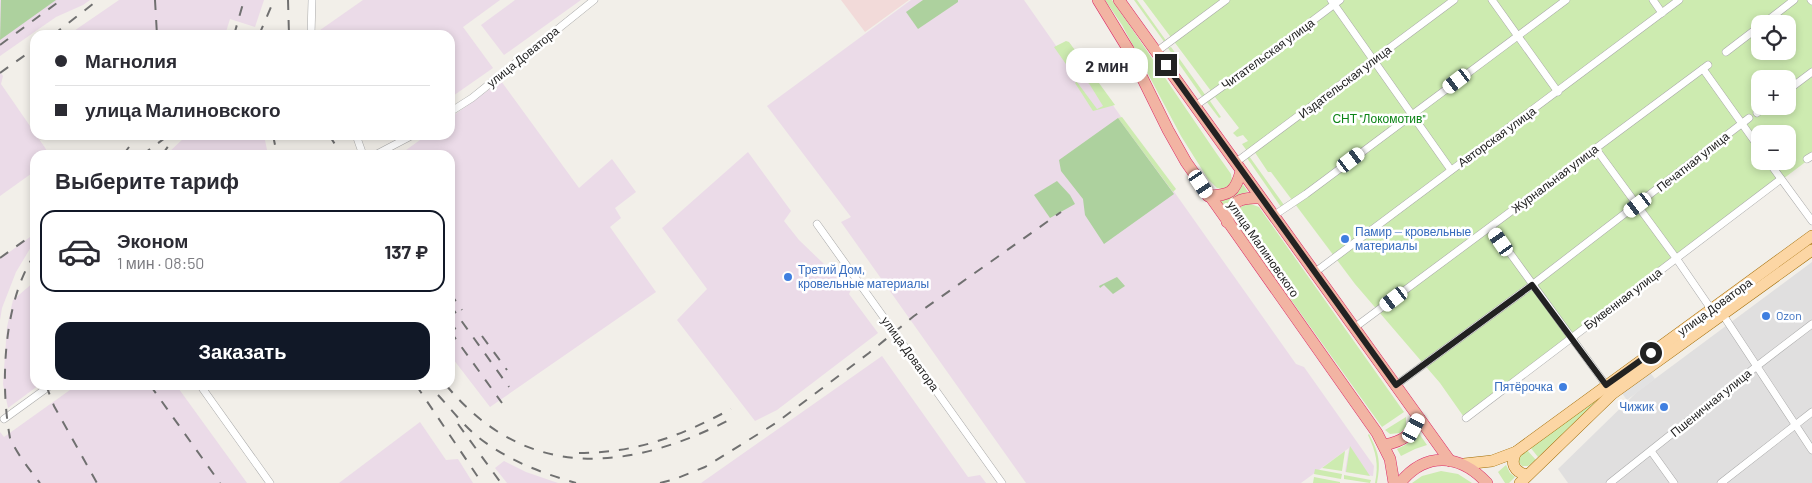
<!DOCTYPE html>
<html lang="ru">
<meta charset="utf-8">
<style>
body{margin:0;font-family:Barlow,sans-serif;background:#f2f2f3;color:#2b2b33;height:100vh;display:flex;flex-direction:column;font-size:19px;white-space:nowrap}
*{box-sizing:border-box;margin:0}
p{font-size:16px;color:#7c7c81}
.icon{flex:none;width:28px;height:28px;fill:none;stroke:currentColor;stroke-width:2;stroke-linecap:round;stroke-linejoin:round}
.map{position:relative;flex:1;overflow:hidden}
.sheet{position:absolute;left:30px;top:150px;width:425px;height:240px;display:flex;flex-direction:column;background:#fff;border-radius:15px;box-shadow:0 2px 8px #0003}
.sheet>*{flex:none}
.top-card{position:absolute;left:30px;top:30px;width:425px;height:110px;border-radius:15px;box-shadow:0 2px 8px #0003;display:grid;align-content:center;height:110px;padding:0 25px;background:#fff}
.controls{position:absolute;left:1751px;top:15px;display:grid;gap:10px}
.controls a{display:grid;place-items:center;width:45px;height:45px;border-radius:10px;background:#fff;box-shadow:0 2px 8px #0003;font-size:25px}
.end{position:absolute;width:22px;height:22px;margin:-11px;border:6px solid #222;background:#fff;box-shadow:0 0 0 2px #fff}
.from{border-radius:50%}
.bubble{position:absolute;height:35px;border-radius:15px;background:#fff;box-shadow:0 2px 8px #0003;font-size:16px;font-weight:700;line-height:35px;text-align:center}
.car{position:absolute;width:15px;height:30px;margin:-15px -8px;border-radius:6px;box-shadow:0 0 4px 1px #0007;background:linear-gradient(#fff 24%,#345 0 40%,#fff 0 76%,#345 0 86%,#fff 0)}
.top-card b{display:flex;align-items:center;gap:18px;height:48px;font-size:19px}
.top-card b+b{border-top:1px solid #e1e1e2}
.top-card i{width:12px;height:12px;background:#2b2b33}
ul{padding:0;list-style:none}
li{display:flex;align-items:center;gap:15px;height:82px;margin:0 10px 8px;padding:0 15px;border:2px solid transparent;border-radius:15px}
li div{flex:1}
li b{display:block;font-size:19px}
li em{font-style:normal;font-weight:700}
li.on{border-color:#111827}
li>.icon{width:45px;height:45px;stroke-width:1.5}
h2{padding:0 25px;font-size:22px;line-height:60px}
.cta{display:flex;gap:10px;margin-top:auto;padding:10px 25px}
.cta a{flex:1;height:58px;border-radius:15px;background:#111827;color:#fff;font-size:20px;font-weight:700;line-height:58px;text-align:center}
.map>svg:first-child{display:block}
.residential{fill:#e0dfdf}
.commercial{fill:#f2dad9}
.industrial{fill:#ebdbe8}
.grass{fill:#cdebb0;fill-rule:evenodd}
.forest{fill:#add19e}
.parking{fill:#e2e2e2}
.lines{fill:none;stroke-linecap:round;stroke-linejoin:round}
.minor-casing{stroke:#a9a9a9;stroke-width:8}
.primary-casing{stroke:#a06b00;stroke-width:12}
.trunk-casing{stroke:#dc2a67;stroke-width:12}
.minor{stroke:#fff;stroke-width:7}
.primary{stroke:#fcd6a4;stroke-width:11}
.trunk{stroke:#f2b4a3;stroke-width:11}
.rail{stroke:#707070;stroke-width:2;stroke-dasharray:10 10;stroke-linecap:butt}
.route{stroke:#222;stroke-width:6}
.shop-dot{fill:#3f7fe0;stroke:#fff;stroke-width:2}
.labels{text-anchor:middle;stroke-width:5;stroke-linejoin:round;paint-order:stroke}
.street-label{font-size:12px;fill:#222;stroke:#fff}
.park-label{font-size:12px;fill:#0c8416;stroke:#fff}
.shop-label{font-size:12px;fill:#366cbe;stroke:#fff;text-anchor:start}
</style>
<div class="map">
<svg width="1812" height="483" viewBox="0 0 1812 483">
<rect width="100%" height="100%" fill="#f2efe9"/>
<polygon class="residential" points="1812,262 1812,483 1568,483 1558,469 1637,392"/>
<polygon class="commercial" points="841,0 909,0 865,32"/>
<g class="industrial">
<polygon points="0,0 90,0 83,5 56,17 0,56"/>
<polygon points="119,0 264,0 255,27 230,19 225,35 68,35"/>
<polygon points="363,0 500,0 463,27 493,68 450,98 450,35 313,35"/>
<polygon points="515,0 581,0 504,55 481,25"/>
<polygon points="911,0 1024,0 1066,60 1076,53 1296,364 1304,367 1374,466 1373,476 1345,472 1349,448 1301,483 1026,483 841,222 851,217 767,106"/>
<polygon points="0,72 3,76 1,84 50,155 35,155 35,171 0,196"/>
<polygon points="501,81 579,188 612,159 636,192 615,208 621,218 610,227 656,292 490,407 450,355 450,155 399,155 427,135 450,135 450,118"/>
<polygon points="187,135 264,135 268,155 166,155"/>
<polygon points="748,152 791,211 784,221 799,240 851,290 849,294 878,333 777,410 755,421 677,320 707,289 662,228"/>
<polygon points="30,237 34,242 16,272 2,308 0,320 0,259"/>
<polygon points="35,264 35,385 39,385 8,408 3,384 7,327 13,300 34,282 30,276"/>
<polygon points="882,356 968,477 980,475 986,483 701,483"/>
<polygon points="77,385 176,385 247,483 0,483 0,432 4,437"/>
<polygon points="420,422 446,460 458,459 473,483 339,483"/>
<polygon points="504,461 526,472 558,483 507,483 495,468"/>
</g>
<g class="grass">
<path d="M 1105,0 L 1112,0 C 1152,57 1190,116 1231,174 L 1232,181 L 1230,185 L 1222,189 L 1217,188 L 1208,179 L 1181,136 L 1122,25 Z"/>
<polygon points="1134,0 1137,0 1167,42 1165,43"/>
<path d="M 1143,0 L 1812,0 L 1812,157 L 1466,420 L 1440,383 L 1355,284 L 1271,172 L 1268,172 L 1254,151 L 1247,151 L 1242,144 L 1248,141 L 1243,135 L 1237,137 L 1233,133 L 1239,128 L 1215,97 L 1210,101 L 1221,117 L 1219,118 L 1206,101 L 1214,95 ZM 1760,24 L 1788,24 L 1788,51 L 1760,51 ZM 1760,79 L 1788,79 L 1788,106 L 1760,106 ZM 1760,134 L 1788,134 L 1788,161 L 1760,161 Z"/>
<path d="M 1066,41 L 1069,42 L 1115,105 L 1093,111 L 1075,83 L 1084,75 L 1074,60 L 1068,67 L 1054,47 ZM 1083,77 L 1090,85 L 1103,106 L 1097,109 L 1077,82 Z"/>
<polygon points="1171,47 1206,96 1203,98 1168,48"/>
<polygon points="1122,117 1176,189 1173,192 1118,118"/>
<polygon points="1249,156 1284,205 1281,207 1247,158"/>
<path d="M 1242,183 L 1248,192 C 1238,194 1230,199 1225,208 L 1218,199 Z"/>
<path d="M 1248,203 L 1259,207 L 1404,412 L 1382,427 L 1236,223 C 1233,213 1239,207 1248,203 Z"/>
<polygon points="1598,397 1600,400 1538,457 1530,447"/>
<polygon points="1406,417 1406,427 1400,433 1390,434 1385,430"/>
<polygon points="1418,432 1427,445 1415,449 1401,456 1397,449 1407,444"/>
<path d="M 1369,434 C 1379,453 1381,462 1377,483 L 1375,483 C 1379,464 1376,452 1368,435 Z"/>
<polygon points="1350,446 1370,476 1346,472"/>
<polygon points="1527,450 1536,460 1528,466 1522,466 1518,461 1520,456"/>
<polygon points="1345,451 1342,471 1322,468"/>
<polygon points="1506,465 1510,473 1515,477 1509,483 1505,483 1498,472"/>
<polygon points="1315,469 1342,474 1341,479 1314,474"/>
<polygon points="1441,471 1458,474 1472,483 1412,483 1422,476"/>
<polygon points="1344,475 1371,480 1370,483 1344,479"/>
<polygon points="1314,477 1340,482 1340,483 1313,483"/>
</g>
<g class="forest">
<polygon points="1,0 56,0 0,40"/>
<polygon points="923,0 958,0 958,2 918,29 906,12"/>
<polygon points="1118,118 1174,194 1104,244 1085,215 1083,199 1061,171 1059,160"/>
<polygon points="1057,181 1070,195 1075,204 1050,218 1034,195"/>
<polygon points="1117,277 1125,286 1113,294 1104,285 1100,288 1099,286"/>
</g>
<polygon class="parking" points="1649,371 1655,379 1627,400 1621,392"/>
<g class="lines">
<g class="minor-casing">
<g id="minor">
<polyline points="1331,0 1451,170"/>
<polyline points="1492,0 1558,92"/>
<polyline points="1653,0 1662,13"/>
<polyline points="1811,0 1812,1"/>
<polyline points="1763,24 1794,0"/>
<polyline points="311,35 312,0"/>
<polyline points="1156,52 1226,0"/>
<polyline points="1726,52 1760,26"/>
<polyline points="1703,69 1760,149"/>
<polyline points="1788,90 1812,72"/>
<polyline points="1195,106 1263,58 1340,0"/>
<polyline points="450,112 472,98 594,0"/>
<polyline points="1757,113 1765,106"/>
<polyline points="356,135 363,155"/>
<polyline points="1596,149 1676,258 1711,309"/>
<polyline points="375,155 413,135"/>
<polyline points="1807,159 1812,156"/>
<polyline points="1768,161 1812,221"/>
<polyline points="1235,163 1454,0"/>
<polyline points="1273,216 1306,194 1566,0"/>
<polyline points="817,224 1002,483"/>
<polyline points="1491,227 1606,385"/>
<polyline points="1314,273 1679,0"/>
<polyline points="1723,315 1812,450"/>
<polyline points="1354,328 1708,65"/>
<polyline points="200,385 270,483"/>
<polyline points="1396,385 1532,285 1749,118"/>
<polyline points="1466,418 1781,179"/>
<polyline points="4,419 51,385"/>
<polyline points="1651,451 1674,483"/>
<polyline points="1610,483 1757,366 1812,324"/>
<polyline points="1721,483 1812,412"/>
</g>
</g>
<g class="primary-casing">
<g id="primary">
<path d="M 1516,452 C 1510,463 1514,472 1527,475"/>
<polyline points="1464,464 1492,461 1516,452 1812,236"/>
<polyline points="1520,483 1612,394 1812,250"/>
</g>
</g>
<g class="trunk-casing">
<g id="trunk">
<polyline points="1098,0 1128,49 1168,130 1186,162 1377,433 1390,459 1394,483"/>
<polyline points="1119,0 1450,461"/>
<path d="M 1208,196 C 1230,195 1235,193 1241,171"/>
<path d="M 1227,222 C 1233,201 1238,197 1260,198"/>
<path d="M 1384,445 C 1404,441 1410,436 1419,418"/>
<path d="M 1400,483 C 1426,451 1460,454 1487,483"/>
</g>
</g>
<use href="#minor" class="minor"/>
<use href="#primary" class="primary"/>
<use href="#trunk" class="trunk"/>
<g class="rail">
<polyline points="155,0 157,35"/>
<polyline points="288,0 289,35"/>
<polyline points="53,35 98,0"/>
<polyline points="234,35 244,0"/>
<polyline points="259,35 274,0"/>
<polyline points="0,45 61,0"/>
<polyline points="0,73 35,48"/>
<polyline points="273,135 277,155"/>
<polyline points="329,135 342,155"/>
<polyline points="123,155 138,135"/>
<polyline points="142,155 169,135"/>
<polyline points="162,155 176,135"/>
<path d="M 35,254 C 3,301 0,385 10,438 C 17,454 29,469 40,483"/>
<polyline points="0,258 35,233"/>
<polyline points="450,293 462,310"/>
<polyline points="450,305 509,387"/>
<polyline points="450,321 460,336"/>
<polyline points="450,331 502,403"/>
<polyline points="482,336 507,370"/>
<polyline points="46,385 54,406 97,483"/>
<polyline points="150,385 220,483"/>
<polyline points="416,385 482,483"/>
<path d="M 446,385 C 527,483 630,472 735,417"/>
<path d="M 438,395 C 451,409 463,425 478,437 C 507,460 541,473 576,483"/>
<polyline points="458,424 501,483"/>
<path d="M 579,453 C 636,453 681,436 731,409"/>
<polyline points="660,483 675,479 705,467 776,423 869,353 914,316 1061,212"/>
</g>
</g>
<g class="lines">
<polyline class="route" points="1166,65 1396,385 1532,285 1606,385 1651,353"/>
</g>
<g class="shop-dot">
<circle cx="1345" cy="239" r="5"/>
<circle cx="788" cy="277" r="5"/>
<circle cx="1766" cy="316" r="5"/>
<circle cx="1563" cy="387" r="5"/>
<circle cx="1664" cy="407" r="5"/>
</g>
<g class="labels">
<g class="street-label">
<text transform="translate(1268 54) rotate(-36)" y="4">Читательская улица</text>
<text transform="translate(523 57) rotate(-39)" y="4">улица Доватора</text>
<text transform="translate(1345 82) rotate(-37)" y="4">Издательская улица</text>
<text transform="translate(1497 137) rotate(-36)" y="4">Авторская улица</text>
<text transform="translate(1693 162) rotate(-38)" y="4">Печатная улица</text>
<text transform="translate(1555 179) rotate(-37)" y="4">Журнальная улица</text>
<text transform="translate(1263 249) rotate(55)" y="4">улица Малиновского</text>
<text transform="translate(1623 299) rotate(-37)" y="4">Буквенная улица</text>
<text transform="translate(1715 307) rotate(-36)" y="4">улица Доватора</text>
<text transform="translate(910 354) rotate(54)" y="4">улица Доватора</text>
<text transform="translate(1711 403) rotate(-39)" y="4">Пшеничная улица</text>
</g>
<g class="park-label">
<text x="1379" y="123">СНТ "Локомотив"</text>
</g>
<g class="shop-label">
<text x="1355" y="236">Памир — кровельные<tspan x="1355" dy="14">материалы</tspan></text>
<text x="798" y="274">Третий Дом,<tspan x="798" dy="14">кровельные материалы</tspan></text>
<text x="1776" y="320">Ozon</text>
<text x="1553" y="391" text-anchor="end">Пятёрочка</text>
<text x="1654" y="411" text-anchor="end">Чижик</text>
</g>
</g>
</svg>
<div class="controls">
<a><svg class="icon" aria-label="locate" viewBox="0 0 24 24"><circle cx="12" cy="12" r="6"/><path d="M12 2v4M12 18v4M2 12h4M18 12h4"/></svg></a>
<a>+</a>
<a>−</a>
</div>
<i class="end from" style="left:1651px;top:353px"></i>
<i class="end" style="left:1166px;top:65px"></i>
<div class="bubble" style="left:1066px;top:48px;width:82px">2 мин</div>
<i class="car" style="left:1457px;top:81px;rotate:233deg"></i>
<i class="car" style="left:1351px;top:160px;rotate:53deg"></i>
<i class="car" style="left:1201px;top:184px;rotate:146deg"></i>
<i class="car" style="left:1638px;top:205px;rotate:233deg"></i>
<i class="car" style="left:1501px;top:242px;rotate:325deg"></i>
<i class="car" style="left:1394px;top:299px;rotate:233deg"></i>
<i class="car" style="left:1414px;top:428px;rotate:28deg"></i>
<div class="top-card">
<b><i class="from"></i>Магнолия</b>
<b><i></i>улица Малиновского</b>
</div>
<section class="sheet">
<h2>Выберите тариф</h2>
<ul>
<li class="on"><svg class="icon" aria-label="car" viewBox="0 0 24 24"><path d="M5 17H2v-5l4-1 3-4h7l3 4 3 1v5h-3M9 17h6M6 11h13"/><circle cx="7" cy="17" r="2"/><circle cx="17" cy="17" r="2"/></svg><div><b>Эконом</b><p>1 мин · 08:50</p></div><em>137 ₽</em></li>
</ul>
<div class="cta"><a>Заказать</a></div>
</section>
</div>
